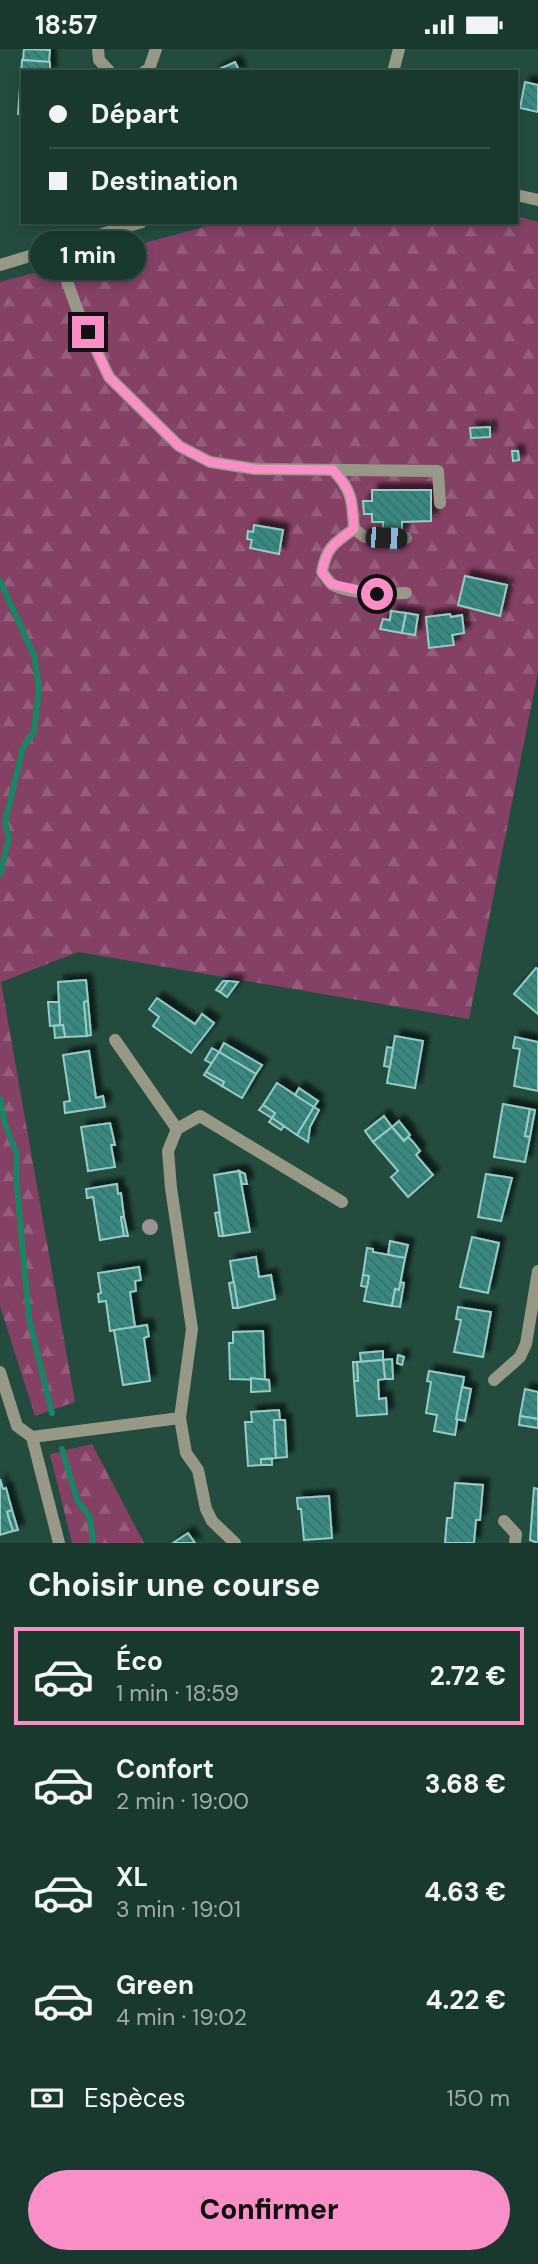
<!DOCTYPE html>
<html lang="fr">
<meta charset="utf-8">
<style>
body{margin:0;font-family:"DM Sans",sans-serif;background:#27443a;color:#f1f3f6;height:100vh;display:flex;flex-direction:column;font-size:26px;white-space:nowrap}
*{box-sizing:border-box;margin:0}
p{font-size:23px;color:#9facaa}
.icon{flex:none;width:38px;height:38px;fill:none;stroke:currentColor;stroke-width:2;stroke-linecap:round;stroke-linejoin:round}
.map{position:relative;height:1494px;overflow:hidden}
.details{display:flex;flex-direction:column;background:#1a392e;flex:1}
.details>*{flex:none}
.hud{position:absolute;left:21px;top:21px;width:497px;height:154px;border-radius:0px;box-shadow:0 4px 10px #0003,0 0 0 2px #38534a;display:grid;align-content:center;height:154px;padding:0 28px;background:#1a392e}
.end{position:absolute;width:32px;height:32px;margin:-16px;border:9px solid #fa8fc7;background:#111;box-shadow:0 0 0 4px #111}
.from{border-radius:50%}
.bubble{position:absolute;height:49px;border-radius:24px;background:#1a392e;box-shadow:0 4px 10px #0003,0 0 0 2px #38534a;font-size:23px;font-weight:800;line-height:49px;text-align:center}
.car{position:absolute;width:21px;height:42px;margin:-21px -10px;border-radius:9px;box-shadow:0 0 5px 2px #0007;background:linear-gradient(#222 24%,#8ab4d8 0 40%,#222 0 76%,#8ab4d8 0 86%,#222 0)}
.hud b{display:flex;align-items:center;gap:24px;height:66px;font-size:26px}
.hud b+b{border-top:2px solid #38534a}
.hud i{width:18px;height:18px;background:#f1f3f6}
ul{padding:0;list-style:none}
li{display:flex;align-items:center;gap:21px;height:98px;margin:0 14px 10px;padding:0 14px;border:4px solid transparent;border-radius:0px}
li div{flex:1}
li b{display:block;font-size:26px}
li em{font-style:normal;font-weight:800}
li.active{border-color:#fa8fc7}
li>.icon{width:63px;height:63px;stroke-width:1.5}
h2{padding:0 28px;font-size:32px;line-height:84px}
.pay{display:flex;align-items:center;gap:18px;height:77px;padding:0 28px;font-size:26px}
.pay p{margin-inline-start:auto}
.primary-button{display:flex;gap:14px;margin-top:auto;padding:14px 28px}
.primary-button a{flex:1;height:80px;border-radius:42px;background:#fa8fc7;color:#111;font-size:28px;font-weight:800;line-height:80px;text-align:center}
.status{display:flex;justify-content:space-between;align-items:center;height:49px;padding:0 35px;background:#1a392e;direction:ltr}
.status svg{height:19px;fill:currentColor}
.map>svg:first-child{display:block}
.forest{fill:url(#forest-firs)}
.lines{fill:none;stroke-linecap:round;stroke-linejoin:round}
.stream{stroke:#198566;stroke-width:6}
.building{fill:url(#building-back-hatch);stroke:#97cbc5;stroke-width:2;filter:url(#shadow)}
.minor{stroke:#989887;stroke-width:12}
.tree{fill:#9b9299}
.route{stroke:#fa8fc7;stroke-width:9}
</style>
<div class="status"><b>18:57</b><svg viewBox="0 0 49 12"><path d="M0 12V9h3v3zM5 12V6h3v6zM10 12V3h3v9zM15 12V0h3v12zM26 1h20v11H26zM47 4h2v5h-2z"/></svg></div>
<div class="map">
<svg width="538" height="1494" viewBox="0 0 538 1494">
<defs>
<pattern id="forest-firs" width="22" height="20" patternUnits="userSpaceOnUse" patternTransform="scale(1.75)"><rect width="22" height="20" fill="#844065"/><path d="M5 1l3.5 6h-7zM16 11l3.5 6h-7z" fill="#955c7b"/></pattern>
<pattern id="building-back-hatch" width="6" height="6" patternUnits="userSpaceOnUse" patternTransform="scale(1.75)"><rect width="6" height="6" fill="#388982"/><path d="M-1 5l2 2M0 0l6 6M5-1l2 2" fill="none" stroke="#3b6f69"/></pattern>
<filter id="shadow"><feDropShadow dx="6" dy="-6" stdDeviation="2" flood-color="#0009"/></filter>
</defs>
<rect width="100%" height="100%" fill="#234c3e"/>
<g class="forest">
<polygon points="516,167 538,173 538,623 469,970 78,903 1,933 75,1353 35,1367 0,1257 0,233 222,173 516,173"/>
<polygon points="92,1395 144,1494 72,1494 50,1405"/>
</g>
<g class="lines">
<g class="stream">
<polyline points="0,532 34,606 39,640 34,682 23,699 5,773 9,789 0,825"/>
<polyline points="0,1050 5,1075 17,1105 16,1128 29,1269 52,1364"/>
<polyline points="62,1400 77,1451 90,1468 93,1494"/>
</g>
</g>
<g class="building">
<polygon points="24,0 50,1 49,13 23,11"/>
<polygon points="22,11 50,13 50,23 23,23 23,66 18,65"/>
<polygon points="235,13 240,23 215,23 215,22"/>
<polygon points="525,33 538,36 538,63 520,59"/>
<polygon points="490,378 490,388 471,389 470,379"/>
<polygon points="512,402 518,402 519,411 513,412"/>
<polygon points="372,441 431,441 431,472 402,473 402,484 383,484 383,473 372,473 372,465 364,465 363,452 372,452"/>
<polygon points="254,476 283,481 279,505 250,499 252,491 247,490 248,482 253,483"/>
<polygon points="465,527 507,536 500,567 458,556"/>
<polygon points="391,562 406,564 402,584 380,580 383,570 390,571"/>
<polygon points="406,564 418,566 415,586 402,584"/>
<polygon points="450,565 451,568 462,566 464,584 452,586 454,596 429,599 426,568"/>
<polygon points="536,919 538,920 538,965 514,945"/>
<polygon points="86,931 88,952 84,953 87,987 65,988 63,976 60,976 58,933"/>
<polygon points="223,932 228,932 220,943 216,941"/>
<polygon points="228,932 238,933 227,948 220,943"/>
<polygon points="157,949 195,975 202,965 214,974 191,1004 153,977 159,968 149,960"/>
<polygon points="88,952 91,986 87,987 84,953"/>
<polygon points="48,953 59,953 60,976 50,977"/>
<polygon points="63,976 65,988 55,989 54,977"/>
<polygon points="395,987 423,992 415,1039 387,1034"/>
<polygon points="515,988 538,993 538,1042 514,1037 520,1000 513,999"/>
<polygon points="224,994 262,1016 256,1025 219,1003"/>
<polygon points="387,998 393,999 390,1018 384,1017"/>
<polygon points="212,999 219,1003 212,1015 205,1011"/>
<polygon points="89,1002 96,1049 103,1047 105,1058 65,1064 64,1053 70,1052 63,1006"/>
<polygon points="219,1003 256,1025 242,1049 222,1037 224,1033 206,1023"/>
<polygon points="206,1023 224,1033 222,1037 204,1026"/>
<polygon points="277,1034 314,1058 297,1086 272,1069 275,1064 263,1056"/>
<polygon points="299,1039 318,1052 314,1058 295,1046"/>
<polygon points="503,1055 530,1060 525,1087 530,1088 525,1113 494,1108"/>
<polygon points="263,1056 275,1064 272,1069 259,1061"/>
<polygon points="314,1058 319,1061 310,1078 308,1093 297,1086"/>
<polygon points="530,1060 535,1061 530,1088 525,1087"/>
<polygon points="384,1067 392,1078 373,1093 365,1082"/>
<polygon points="272,1069 284,1077 281,1081 269,1073"/>
<polygon points="399,1072 410,1086 404,1092 392,1078"/>
<polygon points="110,1074 115,1096 111,1096 115,1118 88,1122 81,1078"/>
<polygon points="392,1078 404,1092 408,1088 413,1093 420,1102 416,1106 433,1126 408,1148 391,1128 398,1122 373,1093"/>
<polygon points="239,1122 245,1125 247,1135 242,1135"/>
<polygon points="239,1122 250,1183 223,1187 214,1126"/>
<polygon points="486,1125 512,1129 501,1172 478,1168"/>
<polygon points="117,1135 118,1145 121,1144 124,1168 121,1168 124,1187 100,1191 93,1148 87,1149 86,1140"/>
<polygon points="219,1163 223,1187 219,1187 215,1164"/>
<polygon points="121,1168 124,1168 128,1187 124,1187"/>
<polygon points="472,1188 499,1194 488,1244 460,1238"/>
<polygon points="390,1192 408,1196 405,1209 388,1206"/>
<polygon points="367,1199 373,1200 373,1203 405,1209 399,1241 395,1240 392,1257 364,1252 369,1227 363,1226"/>
<polygon points="256,1208 259,1228 271,1226 275,1250 238,1259 230,1212"/>
<polygon points="139,1218 141,1231 135,1232 136,1242 130,1243 135,1278 110,1282 106,1252 99,1253 98,1245 101,1244 98,1224"/>
<polygon points="363,1226 369,1227 367,1238 361,1237"/>
<polygon points="234,1233 238,1259 233,1259 229,1234"/>
<polygon points="401,1233 404,1234 400,1258 392,1257 395,1240 399,1241"/>
<polygon points="458,1258 491,1263 483,1308 454,1303 461,1271 456,1270"/>
<polygon points="147,1276 149,1287 144,1289 150,1332 123,1336 114,1281"/>
<polygon points="263,1282 265,1331 230,1330 229,1294 233,1294 233,1283"/>
<polygon points="383,1302 383,1311 361,1313 360,1304"/>
<polygon points="398,1306 404,1308 402,1316 397,1314"/>
<polygon points="392,1310 393,1330 385,1330 383,1311"/>
<polygon points="383,1311 385,1330 378,1331 379,1350 386,1349 387,1365 357,1367 354,1332 358,1332 357,1313"/>
<polygon points="353,1313 357,1313 358,1332 354,1332"/>
<polygon points="429,1322 464,1328 455,1386 434,1382 437,1366 426,1364 431,1333 427,1332"/>
<polygon points="251,1329 269,1331 270,1342 251,1343"/>
<polygon points="462,1338 471,1340 465,1372 456,1370"/>
<polygon points="525,1340 538,1343 538,1370 520,1367"/>
<polygon points="279,1361 280,1371 274,1371 276,1409 261,1410 261,1416 248,1417 245,1373 252,1373 251,1363"/>
<polygon points="520,1367 538,1370 538,1379 519,1376"/>
<polygon points="274,1371 285,1371 287,1408 276,1409"/>
<rect x="261" y="1410" width="11" height="6"/>
<polygon points="0,1430 3,1440 6,1439 12,1461 7,1463 13,1482 0,1486"/>
<polygon points="455,1434 483,1436 480,1471 476,1471 474,1494 445,1494 447,1469 452,1469"/>
<polygon points="534,1439 538,1440 538,1494 530,1491"/>
<polygon points="329,1447 332,1489 304,1491 301,1460 298,1460 297,1449"/>
<polygon points="12,1461 18,1481 13,1482 7,1463"/>
<polygon points="188,1484 195,1494 173,1494"/>
</g>
<g class="lines">
<g class="minor">
<polyline points="98,0 99,11 110,23"/>
<polyline points="144,23 149,20 156,0"/>
<polyline points="393,23 399,0"/>
<polyline points="516,146 538,151"/>
<polyline points="55,199 77,260 109,328 179,397 210,413 255,420 438,422 440,454"/>
<polyline points="0,216 142,173"/>
<path d="M 333,421 C 353,442 352,453 354,480 L 365,488 L 406,489"/>
<path d="M 354,480 C 334,494 326,499 322,523 C 325,527 329,533 333,536 C 355,546 383,545 406,544"/>
<polyline points="115,991 177,1080"/>
<polyline points="0,1323 17,1377 32,1388 59,1494"/>
<polyline points="494,1331 520,1308 526,1295 538,1222"/>
<polyline points="180,1369 186,1404 198,1421 206,1460 212,1472 235,1494"/>
<polyline points="32,1388 180,1369 192,1280 171,1139 168,1102 177,1080 200,1067 342,1153"/>
<polyline points="504,1472 516,1485 515,1494"/>
</g>
</g>
<circle class="tree" cx="150" cy="1178" r="8"/>
<g class="lines">
<path class="route" d="M 88,283 L 109,328 L 179,397 L 210,413 L 255,420 L 333,421 C 353,442 352,453 354,480 C 334,494 326,499 322,523 L 331,535 L 377,545"/>
</g>
</svg>
<i class="end from" style="left:377px;top:545px"></i>
<i class="end" style="left:88px;top:283px"></i>
<div class="bubble" style="left:30px;top:182px;width:116px">1 min</div>
<i class="car" style="left:386px;top:489px;rotate:92deg"></i>
<div class="hud">
<b><i class="from"></i>Départ</b>
<b><i></i>Destination</b>
</div>
</div>
<section class="details">
<h2>Choisir une course</h2>
<ul>
<li class="active"><svg class="icon" aria-label="car" viewBox="0 0 24 24"><path d="M5 17H2v-5l4-1 3-4h7l3 4 3 1v5h-3M9 17h6M6 11h13"/><circle cx="7" cy="17" r="2"/><circle cx="17" cy="17" r="2"/></svg><div><b>Éco</b><p>1 min · 18:59</p></div><em>2.72 €</em></li>
<li><svg class="icon" aria-label="car" viewBox="0 0 24 24"><path d="M5 17H2v-5l4-1 3-4h7l3 4 3 1v5h-3M9 17h6M6 11h13"/><circle cx="7" cy="17" r="2"/><circle cx="17" cy="17" r="2"/></svg><div><b>Confort</b><p>2 min · 19:00</p></div><em>3.68 €</em></li>
<li><svg class="icon" aria-label="car" viewBox="0 0 24 24"><path d="M5 17H2v-5l4-1 3-4h7l3 4 3 1v5h-3M9 17h6M6 11h13"/><circle cx="7" cy="17" r="2"/><circle cx="17" cy="17" r="2"/></svg><div><b>XL</b><p>3 min · 19:01</p></div><em>4.63 €</em></li>
<li><svg class="icon" aria-label="car" viewBox="0 0 24 24"><path d="M5 17H2v-5l4-1 3-4h7l3 4 3 1v5h-3M9 17h6M6 11h13"/><circle cx="7" cy="17" r="2"/><circle cx="17" cy="17" r="2"/></svg><div><b>Green</b><p>4 min · 19:02</p></div><em>4.22 €</em></li>
</ul>
<div class="pay"><svg class="icon" aria-label="cash" viewBox="0 0 24 24"><path d="M3 7h18v10H3z"/><circle cx="12" cy="12" r="2"/></svg>Espèces<p>150 m</p></div>
<div class="primary-button"><a>Confirmer</a></div>
</section>
